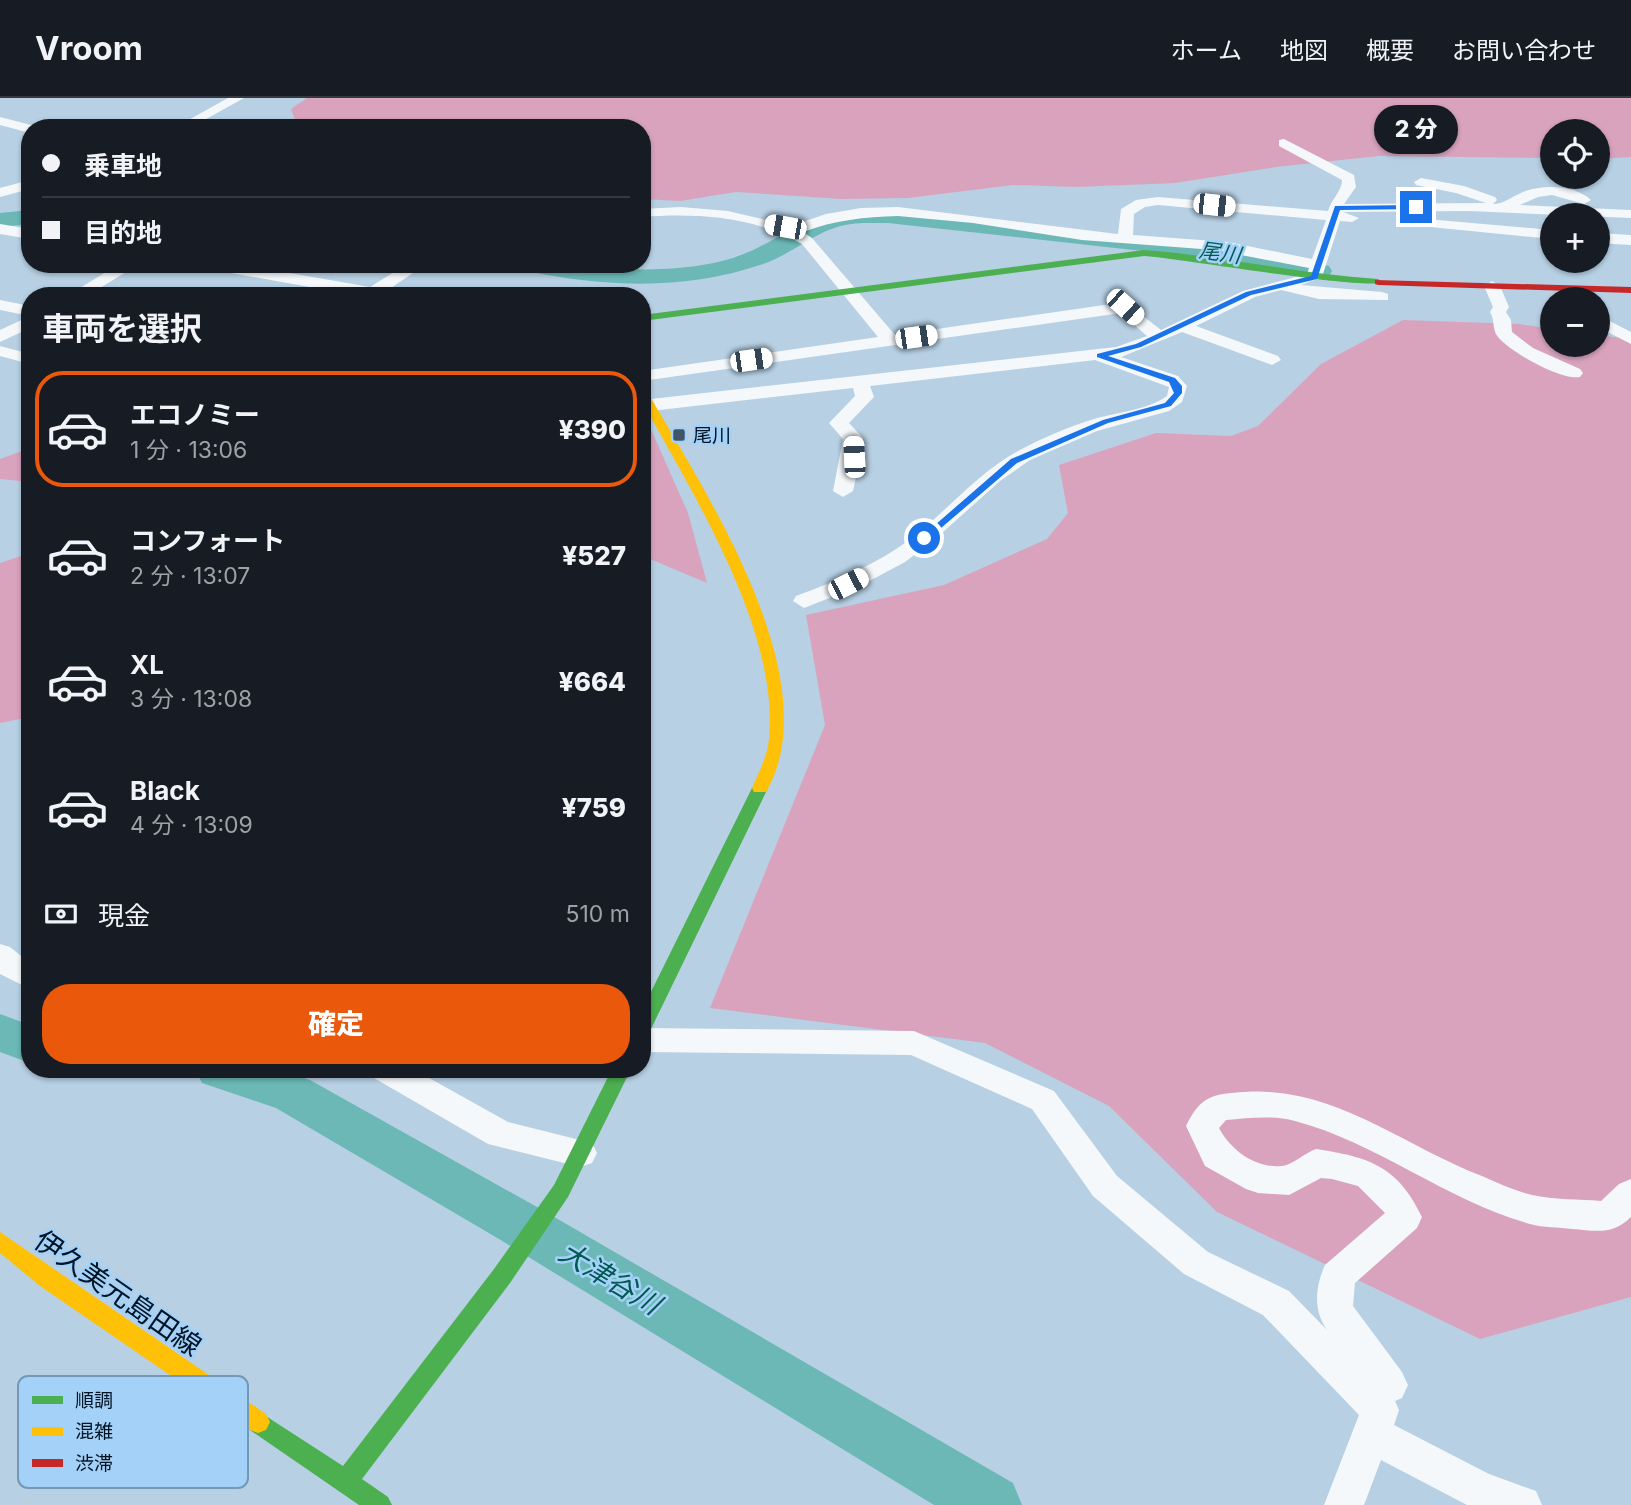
<!DOCTYPE html>
<html lang="ja">
<meta charset="utf-8">
<style>
body{margin:0;font-family:Inter,"Noto Sans JP",sans-serif;background:#242831;color:#f1f3f6;height:100vh;display:flex;flex-direction:column;font-size:26px;white-space:nowrap}
*{box-sizing:border-box;margin:0}
p{font-size:23px;color:#9ea1a6}
.icon{flex:none;width:38px;height:38px;fill:none;stroke:currentColor;stroke-width:2;stroke-linecap:round;stroke-linejoin:round}
.map{position:relative;flex:1;overflow:hidden}
.drawer{position:absolute;left:21px;top:189px;width:630px;height:791px;display:flex;flex-direction:column;background:#171b24;border-radius:28px;box-shadow:0 2px 5px #0004}
.drawer>*{flex:none}
.top-card{position:absolute;left:21px;top:21px;width:630px;height:154px;border-radius:28px;box-shadow:0 2px 5px #0004;display:grid;align-content:center;height:154px;padding:0 21px;background:#171b24}
.controls{position:absolute;left:1540px;top:21px;display:grid;gap:14px}
.controls a{display:grid;place-items:center;width:70px;height:70px;border-radius:50%;background:#171b24;box-shadow:0 2px 5px #0004;font-size:35px}
.end{position:absolute;width:32px;height:32px;margin:-16px;border:9px solid #1a73e8;background:#fff;box-shadow:0 0 0 4px #fff}
.from{border-radius:50%}
.bubble{position:absolute;height:49px;border-radius:24px;background:#171b24;box-shadow:0 2px 5px #0004;font-size:23px;font-weight:800;line-height:49px;text-align:center}
.car{position:absolute;width:21px;height:42px;margin:-21px -10px;border-radius:9px;box-shadow:0 0 5px 2px #0007;background:linear-gradient(#fff 24%,#345 0 40%,#fff 0 76%,#345 0 86%,#fff 0)}
.top-card b{display:flex;align-items:center;gap:24px;height:66px;font-size:26px}
.top-card b+b{border-top:2px solid #363941}
.top-card i{width:18px;height:18px;background:#f1f3f6}
ul{padding:0;list-style:none}
li{display:flex;align-items:center;gap:21px;height:116px;margin:0 14px 10px;padding:0 7px;border:4px solid transparent;border-radius:28px}
li div{flex:1}
li b{display:block;font-size:26px}
li em{font-style:normal;font-weight:800}
li.active{border-color:#ea580c}
li>.icon{width:63px;height:63px;stroke-width:1.5}
h2{padding:0 21px;font-size:32px;line-height:84px}
.pay{display:flex;align-items:center;gap:18px;height:77px;padding:0 21px;font-size:26px}
.pay p{margin-inline-start:auto}
.primary-button{display:flex;gap:14px;margin-top:auto;padding:14px 21px}
.primary-button a{flex:1;height:80px;border-radius:28px;background:#ea580c;color:#fff;font-size:28px;font-weight:800;line-height:80px;text-align:center}
header{display:flex;align-items:center;gap:42px;box-sizing:border-box;height:98px;padding:0 35px;background:#171b24;border-bottom:2px solid #363941}
header strong{font-size:33px}
nav{display:flex;gap:38px;margin-inline-start:auto;font-size:24px}
.map>svg:first-child{display:block}
.green{fill:#d9a3be}
.lines{fill:none;stroke-linecap:round;stroke-linejoin:round}
.river{fill:#6bb8b6;fill-rule:evenodd}
.street{fill:#f4f8fb;fill-rule:evenodd}
.fast{fill:#4caf50;fill-rule:evenodd}
.slow{fill:#ffc107;fill-rule:evenodd}
.jam{fill:#c62828;fill-rule:evenodd}
.route{fill:#1a73e8}
.poi-dot{fill:#405668;stroke:#a4d1f7;stroke-width:2.5}
.labels{text-anchor:middle;stroke-width:5;stroke-linejoin:round;paint-order:stroke}
.far-poi-label{font-size:19px;fill:#001425;stroke:#a4d1f7;text-anchor:start}
.far-water-label{font-size:21px;font-style:italic;fill:#005a52;stroke:#a4d1f7}
.near-water-label{font-size:28px;font-style:italic;fill:#005a52;stroke:#a4d1f7}
.near-street-label{font-size:28px;fill:#001425;stroke:#a4d1f7}
.key{fill:#a4d1f7;stroke:#7398b8;stroke-width:2}
.key-label{font-size:19px;fill:#001425}
</style>
<header>
<strong>Vroom</strong>
<nav><a>ホーム</a><a>地図</a><a>概要</a><a>お問い合わせ</a></nav>
</header>
<div class="map">
<svg width="1631" height="1407" viewBox="0 0 1631 1407">
<rect width="100%" height="100%" fill="#b7d0e4"/>
<g class="green">
<polygon points="307,0 1631,0 1631,59 1598,61 1598,33 1552,33 1552,60 1379,58 1276,69 1175,85 1077,89 1013,87 908,100 841,101 736,94 680,103 642,101 642,30 348,30 295,22 291,11"/>
<polygon points="1403,222 1519,226 1552,231 1552,247 1598,247 1598,237 1623,240 1631,244 1631,1199 1480,1241 1217,1114 1109,1008 985,945 710,910 825,627 806,517 944,487 1047,441 1068,415 1059,367 1156,335 1231,338 1258,328 1321,266"/>
<polygon points="642,324 650,329 688,415 707,485 650,461 642,462"/>
<polygon points="30,350 30,384 0,381 0,361"/>
<polygon points="30,455 30,619 0,625 0,465"/>
</g>
<g class="lines">
<g class="river">
<path d="M 888,111 L 1233,149 L 1320,166 L 1329,168 L 1332,173 L 1329,178 L 1320,180 L 1233,163 L 888,125 C 872,125 855,124 840,128 C 812,136 790,157 763,166 C 685,193 606,189 526,173 L 517,171 L 514,166 C 584,166 653,180 722,163 C 756,155 782,134 814,122 C 838,113 863,111 888,111 Z"/>
<polygon points="30,112 30,126 0,129 0,115"/>
<polygon points="0,916 30,927 30,965 0,954"/>
<polygon points="195,971 278,971 310,982 537,1109 1013,1385 1022,1407 934,1407 499,1141 276,1010 202,985"/>
</g>
<g class="street">
<polygon points="228,0 244,0 190,30 174,30"/>
<polygon points="0,19 35,28 36,30 30,30 30,35 0,27"/>
<path d="M 1284,41 L 1354,77 L 1356,89 L 1344,106 L 1486,105 L 1456,95 L 1416,87 L 1414,84 L 1421,80 L 1464,88 L 1495,99 L 1497,102 L 1493,106 C 1504,106 1513,98 1523,94 C 1543,86 1575,87 1591,102 L 1584,106 L 1552,97 L 1538,99 L 1520,107 L 1631,112 L 1631,120 L 1469,113 L 1343,114 L 1359,120 L 1352,124 L 1340,123 L 1322,179 L 1301,187 L 1382,194 L 1388,196 L 1388,202 L 1319,201 L 1281,192 L 1255,199 L 1196,228 L 1278,258 L 1281,262 L 1272,267 L 1182,234 L 1121,259 L 1178,278 L 1187,288 L 1182,304 L 1169,313 L 1097,333 L 1030,362 L 1000,383 L 933,443 L 905,464 L 860,488 L 804,510 L 793,503 L 796,498 C 839,482 883,464 919,434 C 952,407 980,374 1018,353 C 1042,340 1070,328 1097,320 C 1120,314 1147,312 1167,298 L 1169,289 L 1095,262 L 870,288 L 874,299 L 849,325 L 863,340 L 863,348 L 853,393 L 843,399 L 833,393 L 843,341 L 829,325 L 855,298 L 853,290 L 642,314 L 642,302 L 1116,249 L 1147,238 L 1121,215 L 642,283 L 642,273 L 878,239 L 802,146 C 755,118 695,115 642,119 L 642,111 L 681,109 L 728,113 L 791,128 L 826,116 L 861,110 L 898,109 L 1118,136 L 1121,111 L 1136,102 L 1158,99 L 1328,113 C 1331,102 1342,93 1342,82 L 1279,48 L 1279,42 ZM 1158,107 L 1326,122 L 1312,161 L 1228,144 L 1133,137 L 1134,116 L 1145,109 ZM 898,118 L 973,125 L 1082,142 L 1215,152 L 1309,170 L 1307,176 L 1243,193 L 1161,232 L 1125,204 L 895,237 L 812,140 L 803,134 C 835,122 864,119 898,118 Z"/>
<polygon points="30,82 30,91 0,99 0,90"/>
<polygon points="1415,120 1552,132 1552,141 1410,127 1408,124"/>
<polygon points="0,126 30,131 30,141 0,136"/>
<polygon points="1598,135 1631,137 1631,147 1598,145"/>
<polygon points="119,166 139,166 87,198 67,198"/>
<polygon points="201,166 238,166 370,189 407,166 426,166 388,192 400,198 360,198 209,171"/>
<path d="M 1492,183 L 1500,188 L 1509,209 L 1506,214 L 1511,222 L 1512,234 L 1533,250 L 1580,271 L 1583,275 L 1580,279 C 1562,283 1510,254 1498,239 C 1492,232 1495,222 1490,214 L 1493,209 L 1484,188 Z"/>
<polygon points="0,202 30,208 30,218 0,212"/>
<polygon points="1598,217 1631,234 1631,246 1598,229"/>
<polygon points="30,218 30,230 0,244 0,232"/>
<polygon points="0,248 30,256 30,266 0,258"/>
<polygon points="0,846 10,849 30,865 30,891 0,876"/>
<path d="M 642,930 L 914,933 L 1054,993 L 1117,1078 L 1208,1154 L 1289,1193 L 1327,1232 C 1313,1212 1315,1189 1325,1167 L 1385,1115 L 1358,1088 L 1332,1081 L 1321,1080 L 1289,1097 L 1258,1095 L 1246,1091 L 1205,1068 L 1186,1028 C 1201,997 1213,996 1245,994 C 1334,988 1403,1048 1482,1078 C 1498,1085 1515,1093 1532,1097 C 1554,1102 1579,1101 1601,1103 L 1619,1086 L 1631,1081 L 1631,1119 C 1613,1137 1597,1133 1572,1131 C 1559,1129 1543,1130 1530,1126 C 1447,1103 1378,1045 1295,1023 C 1273,1017 1248,1020 1226,1022 L 1219,1030 C 1230,1051 1255,1071 1282,1068 C 1292,1067 1305,1055 1316,1051 C 1369,1059 1398,1068 1422,1119 L 1417,1130 L 1355,1185 L 1353,1208 L 1402,1274 L 1408,1287 L 1402,1300 L 1395,1303 L 1399,1312 L 1394,1327 L 1489,1376 L 1536,1393 L 1542,1407 L 1467,1407 L 1381,1362 L 1364,1407 L 1324,1407 L 1359,1317 L 1263,1217 L 1184,1176 L 1093,1098 L 1032,1011 L 911,957 L 642,954 Z"/>
<polygon points="369,971 413,971 508,1024 592,1045 597,1055 592,1065 580,1069 488,1046 374,980"/>
</g>
<g class="fast">
<path d="M 1144,152 C 1223,158 1299,176 1378,181 L 1383,184 C 1369,193 1178,160 1144,158 L 642,223 L 642,217 Z"/>
<polygon points="760,685 768,690 651,931 649,936 642,938 642,912 752,690"/>
<polygon points="612,971 631,971 568,1099 510,1185 362,1381 388,1399 392,1407 359,1407 250,1332 246,1324 250,1316 258,1313 343,1368 494,1171 554,1087"/>
</g>
<g class="slow">
<path d="M 642,290 L 647,293 C 703,391 831,582 766,694 L 754,694 L 752,690 C 759,674 768,657 769,640 C 779,531 693,397 642,303 Z"/>
<polygon points="0,1134 266,1316 270,1324 266,1332 258,1335 250,1332 40,1188 0,1155"/>
</g>
<polygon class="jam" points="1375,182 1631,189 1631,195 1378,187 1375,186"/>
</g>
<polygon class="route" points="1416,107 1419,111 1340,112 1317,181 1251,197 1141,249 1108,258 1175,280 1182,288 1182,295 1171,308 1108,325 1017,365 927,442 920,440 1011,361 1103,322 1165,305 1174,295 1169,284 1097,259 1097,256 1136,246 1246,194 1311,178 1335,108"/>
<rect class="poi-dot" x="672" y="330" width="14" height="14" rx="3.5"/>
<g class="labels">
<g class="far-poi-label">
<text x="693" y="344">尾川</text>
</g>
<g class="far-water-label">
<text transform="translate(1220 155) rotate(8)" y="7">尾川</text>
</g>
<g class="near-water-label">
<text transform="translate(610 1180) rotate(31)" y="10">大津谷川</text>
</g>
<g class="near-street-label">
<text transform="translate(118 1195) rotate(35)" y="10">伊久美元島田線</text>
</g>
</g>
<rect x="18" y="1278" width="230" height="112" rx="10" class="key"/>
<rect x="32" y="1298" width="31" height="8" fill="#4caf50"/>
<rect x="32" y="1329" width="31" height="9" fill="#ffc107"/>
<rect x="32" y="1361" width="31" height="8" fill="#c62828"/>
<g class="key-label">
<text x="75" y="1309">順調</text>
<text x="75" y="1340">混雑</text>
<text x="75" y="1372">渋滞</text>
</g>
</svg>
<div class="controls">
<a><svg class="icon" aria-label="locate" viewBox="0 0 24 24"><circle cx="12" cy="12" r="6"/><path d="M12 2v4M12 18v4M2 12h4M18 12h4"/></svg></a>
<a>+</a>
<a>−</a>
</div>
<i class="end from" style="left:924px;top:440px"></i>
<i class="end" style="left:1416px;top:109px"></i>
<div class="bubble" style="left:1374px;top:7px;width:84px">2 分</div>
<i class="car" style="left:1214px;top:107px;rotate:96deg"></i>
<i class="car" style="left:785px;top:129px;rotate:280deg"></i>
<i class="car" style="left:1125px;top:209px;rotate:132deg"></i>
<i class="car" style="left:916px;top:239px;rotate:82deg"></i>
<i class="car" style="left:751px;top:262px;rotate:82deg"></i>
<i class="car" style="left:854px;top:359px;rotate:357deg"></i>
<i class="car" style="left:848px;top:486px;rotate:63deg"></i>
<div class="top-card">
<b><i class="from"></i>乗車地</b>
<b><i></i>目的地</b>
</div>
<section class="drawer">
<h2>車両を選択</h2>
<ul>
<li class="active"><svg class="icon" aria-label="car" viewBox="0 0 24 24"><path d="M5 17H2v-5l4-1 3-4h7l3 4 3 1v5h-3M9 17h6M6 11h13"/><circle cx="7" cy="17" r="2"/><circle cx="17" cy="17" r="2"/></svg><div><b>エコノミー</b><p>1 分 · 13:06</p></div><em>¥390</em></li>
<li><svg class="icon" aria-label="car" viewBox="0 0 24 24"><path d="M5 17H2v-5l4-1 3-4h7l3 4 3 1v5h-3M9 17h6M6 11h13"/><circle cx="7" cy="17" r="2"/><circle cx="17" cy="17" r="2"/></svg><div><b>コンフォート</b><p>2 分 · 13:07</p></div><em>¥527</em></li>
<li><svg class="icon" aria-label="car" viewBox="0 0 24 24"><path d="M5 17H2v-5l4-1 3-4h7l3 4 3 1v5h-3M9 17h6M6 11h13"/><circle cx="7" cy="17" r="2"/><circle cx="17" cy="17" r="2"/></svg><div><b>XL</b><p>3 分 · 13:08</p></div><em>¥664</em></li>
<li><svg class="icon" aria-label="car" viewBox="0 0 24 24"><path d="M5 17H2v-5l4-1 3-4h7l3 4 3 1v5h-3M9 17h6M6 11h13"/><circle cx="7" cy="17" r="2"/><circle cx="17" cy="17" r="2"/></svg><div><b>Black</b><p>4 分 · 13:09</p></div><em>¥759</em></li>
</ul>
<div class="pay"><svg class="icon" aria-label="cash" viewBox="0 0 24 24"><path d="M3 7h18v10H3z"/><circle cx="12" cy="12" r="2"/></svg>現金<p>510 m</p></div>
<div class="primary-button"><a>確定</a></div>
</section>
</div>
